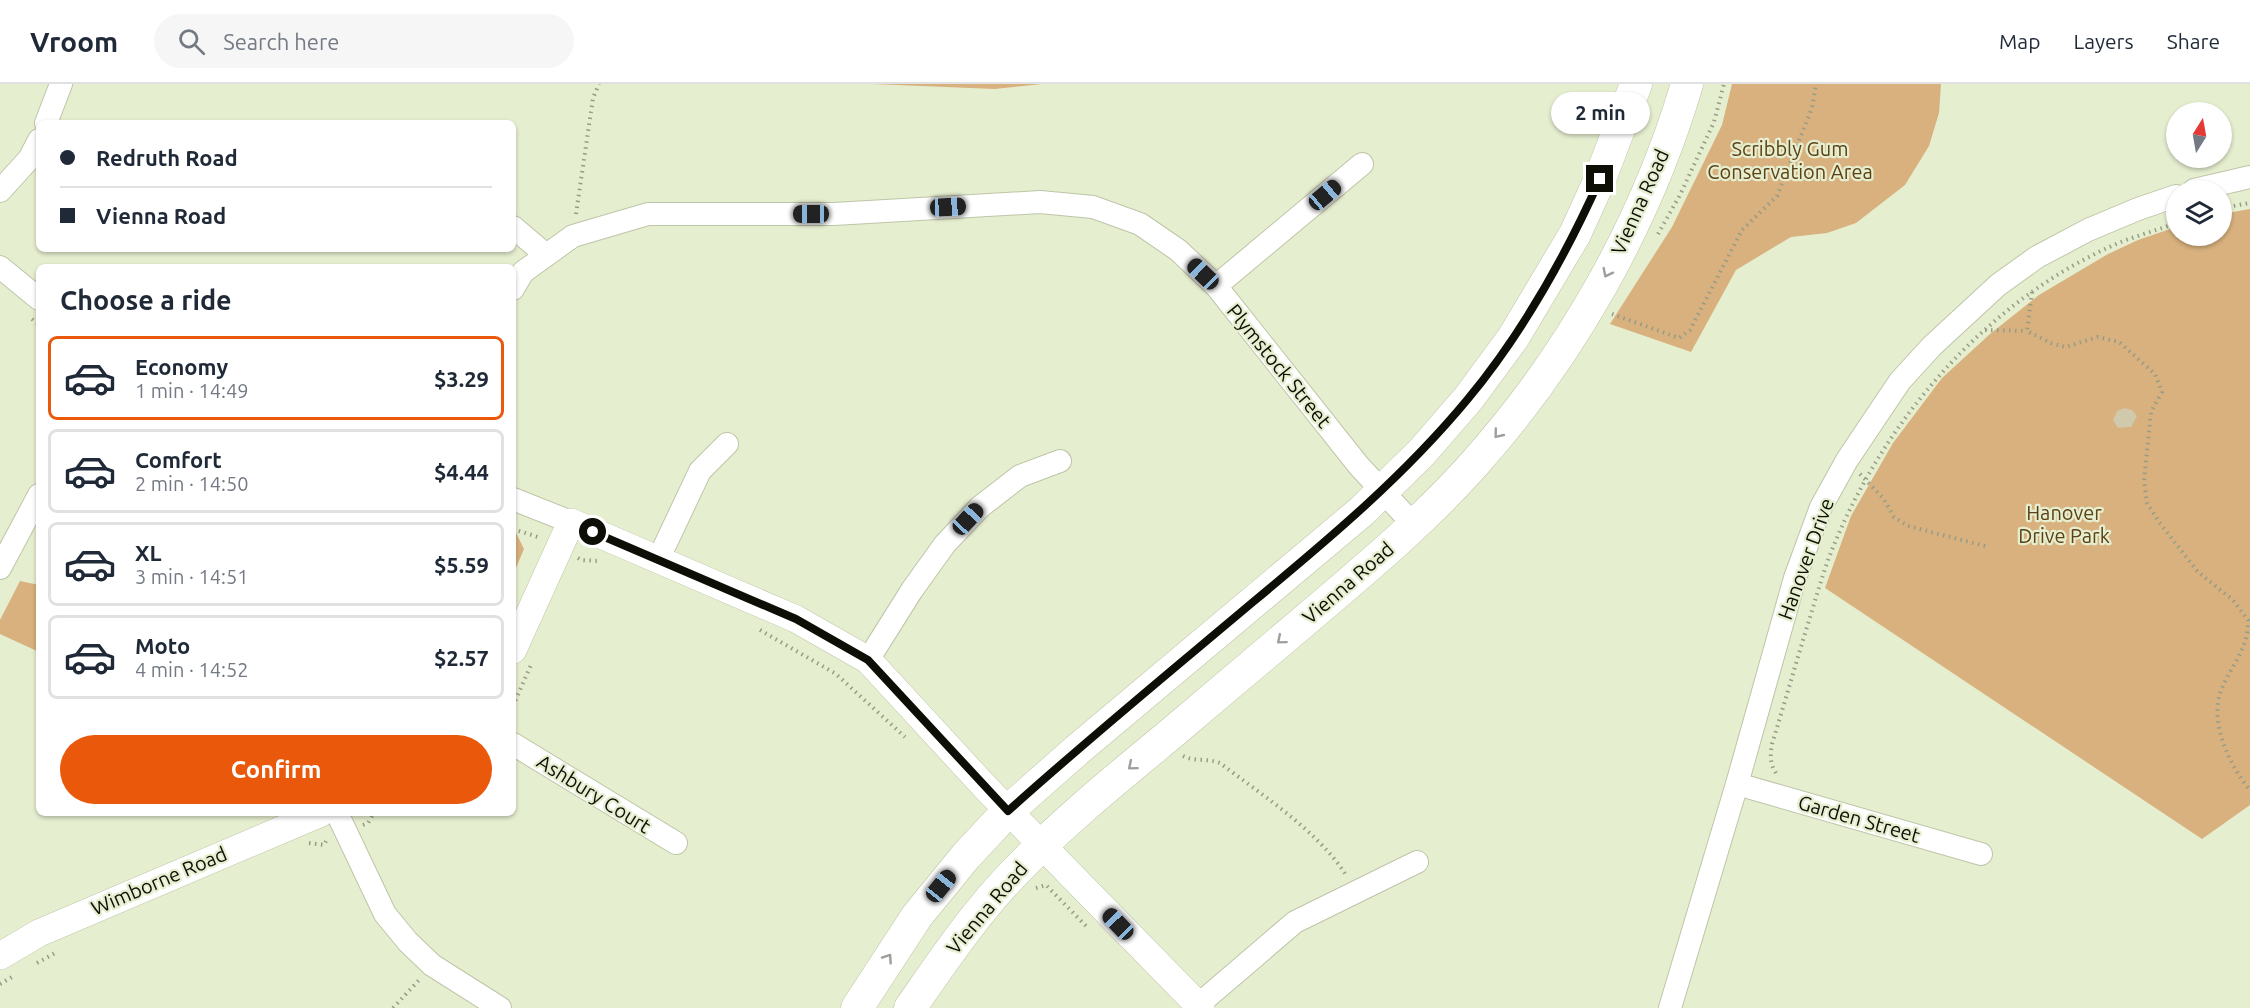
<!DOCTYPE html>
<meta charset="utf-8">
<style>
body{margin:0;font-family:Ubuntu,sans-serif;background:#f6f6f7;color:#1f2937;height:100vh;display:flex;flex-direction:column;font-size:22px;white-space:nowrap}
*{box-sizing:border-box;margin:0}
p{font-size:20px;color:#747a83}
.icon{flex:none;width:33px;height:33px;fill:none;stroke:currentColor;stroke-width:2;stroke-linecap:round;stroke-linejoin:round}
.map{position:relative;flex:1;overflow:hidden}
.details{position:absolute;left:36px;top:180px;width:480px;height:552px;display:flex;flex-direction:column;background:#fff;border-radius:9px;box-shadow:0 2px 4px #0004}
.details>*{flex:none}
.guide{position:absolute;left:36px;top:36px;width:480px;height:132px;border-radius:9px;box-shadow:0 2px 4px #0004;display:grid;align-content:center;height:132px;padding:0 24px;background:#fff}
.needle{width:39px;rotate:11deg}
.fabs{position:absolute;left:2166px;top:18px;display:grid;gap:12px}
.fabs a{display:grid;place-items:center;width:66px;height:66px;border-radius:50%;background:#fff;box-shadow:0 2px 4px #0004;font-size:30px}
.end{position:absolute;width:27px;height:27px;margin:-14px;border:8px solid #0d0f06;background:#fff;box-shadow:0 0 0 3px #fff}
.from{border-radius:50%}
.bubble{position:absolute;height:42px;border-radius:21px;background:#fff;box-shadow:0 2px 4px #0004;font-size:20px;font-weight:700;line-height:42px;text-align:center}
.car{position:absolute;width:18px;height:36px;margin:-18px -9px;border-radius:8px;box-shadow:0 0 4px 2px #0007;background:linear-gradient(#222 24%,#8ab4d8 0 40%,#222 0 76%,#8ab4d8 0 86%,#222 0)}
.guide b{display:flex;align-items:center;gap:21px;height:57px;font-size:22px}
.guide b+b{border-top:2px solid #e0e1e3}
.guide i{width:15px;height:15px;background:#1f2937}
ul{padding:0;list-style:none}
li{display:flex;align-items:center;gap:18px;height:84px;margin:0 12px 9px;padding:0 12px;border:3px solid #e0e1e3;border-radius:9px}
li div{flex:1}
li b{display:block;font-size:22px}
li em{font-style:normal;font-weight:700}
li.on{border-color:#ea580c}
li>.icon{width:54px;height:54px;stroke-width:1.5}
h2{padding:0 24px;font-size:27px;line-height:72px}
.button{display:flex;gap:12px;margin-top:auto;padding:12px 24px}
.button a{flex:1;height:69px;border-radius:36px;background:#ea580c;color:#fff;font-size:24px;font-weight:700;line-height:69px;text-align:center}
header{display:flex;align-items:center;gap:36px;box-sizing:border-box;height:84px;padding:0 30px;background:#fff;border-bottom:2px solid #e0e1e3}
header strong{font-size:28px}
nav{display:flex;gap:33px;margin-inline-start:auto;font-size:21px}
.search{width:420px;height:54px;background:#f6f6f7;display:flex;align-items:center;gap:15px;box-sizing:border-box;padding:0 21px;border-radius:33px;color:#747a83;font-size:22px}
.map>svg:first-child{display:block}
.green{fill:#d8b17e}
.building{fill:#d0c9ab}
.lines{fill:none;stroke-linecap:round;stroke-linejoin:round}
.minor-casing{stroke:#bec5a8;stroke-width:24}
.tertiary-casing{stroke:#bec5a8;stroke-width:28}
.secondary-casing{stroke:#bec5a8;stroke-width:33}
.path{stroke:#969c86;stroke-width:4;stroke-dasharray:1.5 4.5;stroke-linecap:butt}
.minor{stroke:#fff;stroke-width:22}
.tertiary{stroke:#fff;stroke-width:27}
.secondary{stroke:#fff;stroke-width:32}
.oneway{stroke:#9e9f9b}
.route{stroke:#0d0f06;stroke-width:8}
.labels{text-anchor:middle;stroke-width:4.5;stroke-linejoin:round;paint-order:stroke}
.park-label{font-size:20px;fill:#5d4115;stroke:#e6eed0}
.street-label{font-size:20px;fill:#0d0f06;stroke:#e6eed0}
</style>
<header>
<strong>Vroom</strong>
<div class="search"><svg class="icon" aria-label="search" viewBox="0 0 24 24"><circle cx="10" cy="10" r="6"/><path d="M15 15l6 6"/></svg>Search here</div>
<nav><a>Map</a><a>Layers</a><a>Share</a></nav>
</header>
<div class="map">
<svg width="2250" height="924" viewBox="0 0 2250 924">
<rect width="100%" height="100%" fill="#e6eed0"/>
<g class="green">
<polygon points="873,0 1042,0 995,5"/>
<polygon points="1732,0 1941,0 1939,29 1929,62 1905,101 1856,139 1827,149 1791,153 1736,186 1691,268 1610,240 1672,143 1722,41"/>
<polygon points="2250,125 2250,721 2202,755 1825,504 1851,432 1893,359 1942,294 1990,250 2039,211 2108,170 2138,156 2176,143 2176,152 2222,152 2222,130"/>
<polygon points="513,448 516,449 524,465 513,491"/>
<polygon points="20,497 39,501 39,568 0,550 0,536"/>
</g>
<polygon class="building" points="2124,324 2132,326 2137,332 2131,343 2118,344 2113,336 2117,327"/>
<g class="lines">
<g class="minor-casing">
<g id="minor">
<polyline points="46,39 61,0"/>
<polyline points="2194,106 2250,93"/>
<polyline points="0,107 29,75 39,56"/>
<polyline points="513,143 546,171"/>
<polyline points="0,183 39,215"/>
<polyline points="1216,202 1362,80"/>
<polyline points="513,205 523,188 573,152 648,130 834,130 1040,118 1093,123 1140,140 1178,166 1216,202 1359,382 1414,441"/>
<polyline points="513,415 571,438"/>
<polyline points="658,476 700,387 727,360"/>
<polyline points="0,484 39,411"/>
<polyline points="868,576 912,506 945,460 980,423 1020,392 1060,377"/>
<polyline points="513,660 676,759"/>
<polyline points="1737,700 1981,770"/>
<polyline points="337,729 385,830 408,858 432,881 500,924"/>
<polyline points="1198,921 1295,838 1417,778"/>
<polyline points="1670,924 1737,700 1795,494 1821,423 1847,376 1900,297 1932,262 1998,201 2037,173 2088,146 2138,125 2176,112"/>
</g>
</g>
<g class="tertiary-casing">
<g id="tertiary">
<polyline points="513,566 571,438 796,535 868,576 986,704 1201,924"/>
<polyline points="0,872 39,849 321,729"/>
</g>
</g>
<g class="secondary-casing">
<g id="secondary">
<polyline points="857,924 917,832 966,772 1008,727 1077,666 1362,427 1422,368 1468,315 1513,254 1575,150 1600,95 1636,0"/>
<path d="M 910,924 C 943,877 975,829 1015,788 C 1062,739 1115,696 1167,653 C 1219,609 1271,565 1322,522 C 1375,477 1429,431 1475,379 C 1571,271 1646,139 1687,0"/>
</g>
</g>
<g class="path">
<polyline points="2222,124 2250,119"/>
<polyline points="576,130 593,14 599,0"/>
<polyline points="1658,150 1680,111 1714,38 1724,0"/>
<path d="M 2032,208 L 2027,247 L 2051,259 L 2065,263 L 2098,253 L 2119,258 L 2155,290 L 2162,308 L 2151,328 L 2144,397 L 2147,419 L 2159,438 L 2198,488 L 2233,516 L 2248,536 C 2248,542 2248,548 2246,554 C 2242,571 2229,587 2222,604 C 2208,636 2229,681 2250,706"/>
<polyline points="1612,230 1679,254 1690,246 1742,146 1777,112 1812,24 1816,0"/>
<polyline points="32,235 39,241"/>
<polyline points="1985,246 2027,247"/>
<polyline points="1860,390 1883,414 1894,433 1908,442 1989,463"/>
<polyline points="513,445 541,454"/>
<polyline points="578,474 581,476 599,477"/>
<polyline points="760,546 836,590 905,653"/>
<polyline points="513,622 531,581"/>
<path d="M 1183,672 C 1195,678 1208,674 1220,679 C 1262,711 1318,747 1346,791"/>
<path d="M 1776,689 C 1770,680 1770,671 1772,660 C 1784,621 1795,582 1807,543 C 1816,514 1824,484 1836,456 C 1889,330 1992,212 2121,158 C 2139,151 2158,146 2176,139"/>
<polyline points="363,741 368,739 372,732 377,729"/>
<polyline points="309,759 324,761 327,755"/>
<polyline points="1036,804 1046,801 1088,844"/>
<polyline points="37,879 57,868"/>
<polyline points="0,900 12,893"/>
<polyline points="393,924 419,896"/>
</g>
<use href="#minor" class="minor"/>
<use href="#tertiary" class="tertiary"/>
<use href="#secondary" class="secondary"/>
</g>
<defs><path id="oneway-chevron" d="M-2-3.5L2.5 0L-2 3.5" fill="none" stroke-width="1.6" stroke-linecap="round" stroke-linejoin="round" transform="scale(1.5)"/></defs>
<g class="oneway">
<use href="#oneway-chevron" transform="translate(1607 189) rotate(117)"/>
<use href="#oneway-chevron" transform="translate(1498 350) rotate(129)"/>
<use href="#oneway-chevron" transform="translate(1281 556) rotate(140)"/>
<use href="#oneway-chevron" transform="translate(1132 682) rotate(140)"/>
<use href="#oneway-chevron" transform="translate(888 874) rotate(-56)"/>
</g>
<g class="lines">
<path class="route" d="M 593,448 L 796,535 L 868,576 L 1008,727 C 1088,655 1171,587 1253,518 C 1329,455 1404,392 1467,316 C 1522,250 1565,173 1600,95"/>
</g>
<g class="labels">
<g class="park-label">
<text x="1790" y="72">Scribbly Gum<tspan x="1790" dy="23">Conservation Area</tspan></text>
<text x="2064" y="436">Hanover<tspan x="2064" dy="23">Drive Park</tspan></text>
</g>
<g class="street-label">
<text transform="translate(1640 118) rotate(-66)" y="7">Vienna Road</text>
<text transform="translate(1279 282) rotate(51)" y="7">Plymstock Street</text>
<text transform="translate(1806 475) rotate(-70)" y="7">Hanover Drive</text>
<text transform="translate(1348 499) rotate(-41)" y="7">Vienna Road</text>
<text transform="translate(594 710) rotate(32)" y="7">Ashbury Court</text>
<text transform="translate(1859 735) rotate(16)" y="7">Garden Street</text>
<text transform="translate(159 797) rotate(-23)" y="7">Wimborne Road</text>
<text transform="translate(987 824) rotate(-50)" y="7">Vienna Road</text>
</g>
</g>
</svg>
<div class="fabs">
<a><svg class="needle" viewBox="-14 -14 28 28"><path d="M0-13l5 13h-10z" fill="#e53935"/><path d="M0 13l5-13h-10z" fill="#747a83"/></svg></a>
<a><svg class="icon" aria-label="layers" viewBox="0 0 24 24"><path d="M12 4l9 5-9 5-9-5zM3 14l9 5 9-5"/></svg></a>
</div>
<i class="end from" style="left:593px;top:448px"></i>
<i class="end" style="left:1600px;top:95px"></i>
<div class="bubble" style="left:1551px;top:8px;width:99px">2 min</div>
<i class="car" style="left:1325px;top:111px;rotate:50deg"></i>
<i class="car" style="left:948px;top:123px;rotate:87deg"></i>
<i class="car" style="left:811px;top:130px;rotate:270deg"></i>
<i class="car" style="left:1203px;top:190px;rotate:314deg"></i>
<i class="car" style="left:968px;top:435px;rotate:43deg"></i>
<i class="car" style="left:941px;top:802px;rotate:39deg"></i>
<i class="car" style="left:1118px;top:840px;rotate:316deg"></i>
<div class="guide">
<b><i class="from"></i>Redruth Road</b>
<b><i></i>Vienna Road</b>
</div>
<section class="details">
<h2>Choose a ride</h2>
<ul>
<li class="on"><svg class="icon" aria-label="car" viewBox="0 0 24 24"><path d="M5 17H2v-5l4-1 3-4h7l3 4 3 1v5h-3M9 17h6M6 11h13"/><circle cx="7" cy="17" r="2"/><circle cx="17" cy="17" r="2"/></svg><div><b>Economy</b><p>1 min · 14:49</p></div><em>$3.29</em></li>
<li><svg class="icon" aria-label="car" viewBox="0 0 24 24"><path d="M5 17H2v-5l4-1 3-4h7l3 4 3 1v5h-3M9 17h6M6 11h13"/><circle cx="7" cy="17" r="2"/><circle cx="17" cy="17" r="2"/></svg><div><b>Comfort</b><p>2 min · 14:50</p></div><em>$4.44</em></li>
<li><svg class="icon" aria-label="car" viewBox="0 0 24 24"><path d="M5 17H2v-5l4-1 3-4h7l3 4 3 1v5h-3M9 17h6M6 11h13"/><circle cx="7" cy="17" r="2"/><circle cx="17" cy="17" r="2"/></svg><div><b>XL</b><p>3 min · 14:51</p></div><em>$5.59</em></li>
<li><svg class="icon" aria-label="car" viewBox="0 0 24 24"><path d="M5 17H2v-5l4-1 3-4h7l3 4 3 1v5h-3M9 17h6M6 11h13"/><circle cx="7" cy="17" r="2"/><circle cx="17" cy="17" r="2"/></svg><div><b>Moto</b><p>4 min · 14:52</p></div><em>$2.57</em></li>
</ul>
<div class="button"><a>Confirm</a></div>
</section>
</div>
